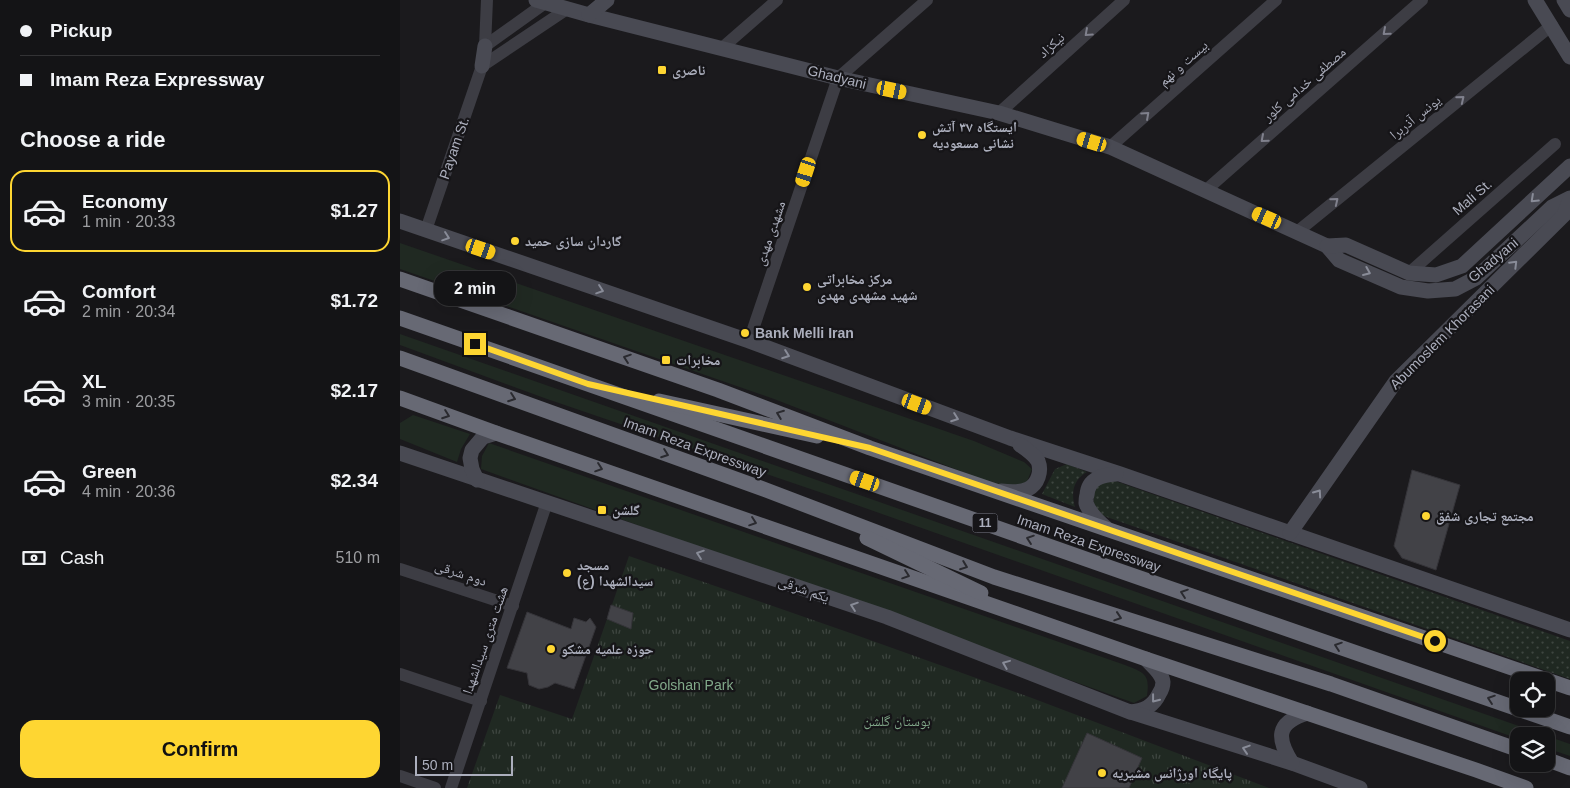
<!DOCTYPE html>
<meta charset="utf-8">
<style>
body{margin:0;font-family:Helvetica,"Noto Naskh Arabic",sans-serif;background:#1d1d1f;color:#f1f3f6;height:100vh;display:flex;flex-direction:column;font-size:19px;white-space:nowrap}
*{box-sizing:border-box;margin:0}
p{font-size:16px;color:#9d9ea1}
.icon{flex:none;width:28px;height:28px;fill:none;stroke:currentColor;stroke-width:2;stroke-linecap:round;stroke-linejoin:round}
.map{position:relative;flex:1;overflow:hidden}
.sheet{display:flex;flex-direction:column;background:#141416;width:400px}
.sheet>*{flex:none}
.banner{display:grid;align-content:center;height:110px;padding:0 20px;background:#141416}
.tools{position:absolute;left:1110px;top:672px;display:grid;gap:10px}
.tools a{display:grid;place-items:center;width:45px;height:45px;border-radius:10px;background:#141416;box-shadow:0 5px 20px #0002,0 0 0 1px #333335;font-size:25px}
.scale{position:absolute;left:15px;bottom:12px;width:98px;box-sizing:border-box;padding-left:5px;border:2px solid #acafbd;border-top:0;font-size:14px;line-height:18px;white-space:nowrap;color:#acafbd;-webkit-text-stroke:4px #161518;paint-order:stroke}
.end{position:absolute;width:22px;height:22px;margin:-11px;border:6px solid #fed632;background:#111;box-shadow:0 0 0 2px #111}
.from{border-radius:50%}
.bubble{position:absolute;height:35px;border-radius:15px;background:#141416;box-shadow:0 5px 20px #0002,0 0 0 1px #333335;font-size:16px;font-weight:700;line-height:35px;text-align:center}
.car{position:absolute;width:15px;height:30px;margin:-15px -8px;border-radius:6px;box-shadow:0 0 4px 1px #0007;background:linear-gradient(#f5c518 24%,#345 0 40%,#f5c518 0 76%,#345 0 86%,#f5c518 0)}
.banner b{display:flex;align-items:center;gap:18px;height:48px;font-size:19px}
.banner b+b{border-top:1px solid #333335}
.banner i{width:12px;height:12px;background:#f1f3f6}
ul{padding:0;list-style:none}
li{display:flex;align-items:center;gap:15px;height:82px;margin:0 10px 8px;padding:0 10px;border:2px solid transparent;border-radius:15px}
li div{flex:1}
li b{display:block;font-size:19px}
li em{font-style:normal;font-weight:700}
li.on{border-color:#fed632}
li>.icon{width:45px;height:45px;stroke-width:1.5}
h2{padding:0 20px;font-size:22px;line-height:60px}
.pay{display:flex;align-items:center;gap:12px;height:55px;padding:0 20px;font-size:19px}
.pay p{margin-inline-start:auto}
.button{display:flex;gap:10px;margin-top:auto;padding:10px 20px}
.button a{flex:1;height:58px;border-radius:15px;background:#fed632;color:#111;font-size:20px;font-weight:700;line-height:58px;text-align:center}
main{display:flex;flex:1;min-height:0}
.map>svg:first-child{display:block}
.grass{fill:#202922}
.park{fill:url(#park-tufts)}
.garden{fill:url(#garden-dots)}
.building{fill:#424247;stroke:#353439}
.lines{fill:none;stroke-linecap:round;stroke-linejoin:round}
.street{stroke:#3d3d44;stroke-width:12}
.secondary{stroke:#494a53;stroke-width:15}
.highway{stroke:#676974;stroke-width:15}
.oneway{stroke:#80818d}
.oneway2{stroke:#898c98}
.oneway3{stroke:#2a2a2f}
.route{stroke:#fed632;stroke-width:6}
.poi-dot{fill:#fed632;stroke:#161518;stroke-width:2}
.labels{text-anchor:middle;stroke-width:4.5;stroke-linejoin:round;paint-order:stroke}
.shield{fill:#161518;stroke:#7f818c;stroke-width:1}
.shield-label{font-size:12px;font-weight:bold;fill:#acafbd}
.street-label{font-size:14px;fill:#acafbd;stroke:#161518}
.poi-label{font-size:14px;font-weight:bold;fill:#acafbd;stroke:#161518;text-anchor:start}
.park-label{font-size:14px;fill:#82a98a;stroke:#161518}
</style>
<main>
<section class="sheet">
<div class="banner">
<b><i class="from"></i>Pickup</b>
<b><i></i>Imam Reza Expressway</b>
</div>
<h2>Choose a ride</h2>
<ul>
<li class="on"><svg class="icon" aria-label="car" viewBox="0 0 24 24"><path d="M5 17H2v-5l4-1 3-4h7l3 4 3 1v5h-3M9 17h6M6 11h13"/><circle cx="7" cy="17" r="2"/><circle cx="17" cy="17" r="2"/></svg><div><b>Economy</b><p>1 min · 20:33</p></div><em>$1.27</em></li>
<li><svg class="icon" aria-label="car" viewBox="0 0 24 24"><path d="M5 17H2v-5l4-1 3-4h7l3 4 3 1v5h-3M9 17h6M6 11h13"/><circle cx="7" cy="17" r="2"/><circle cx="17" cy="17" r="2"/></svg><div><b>Comfort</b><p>2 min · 20:34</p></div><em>$1.72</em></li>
<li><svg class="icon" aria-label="car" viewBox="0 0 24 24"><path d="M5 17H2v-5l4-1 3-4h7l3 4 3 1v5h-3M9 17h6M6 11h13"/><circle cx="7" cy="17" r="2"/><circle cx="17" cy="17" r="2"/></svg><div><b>XL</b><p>3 min · 20:35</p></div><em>$2.17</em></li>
<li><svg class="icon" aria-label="car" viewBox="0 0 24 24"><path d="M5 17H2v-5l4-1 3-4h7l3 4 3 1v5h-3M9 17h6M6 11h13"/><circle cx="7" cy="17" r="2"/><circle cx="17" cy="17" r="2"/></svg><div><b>Green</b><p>4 min · 20:36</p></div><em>$2.34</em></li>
</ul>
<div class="pay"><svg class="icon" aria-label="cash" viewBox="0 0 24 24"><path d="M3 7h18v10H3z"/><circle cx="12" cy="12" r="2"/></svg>Cash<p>510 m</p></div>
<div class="button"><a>Confirm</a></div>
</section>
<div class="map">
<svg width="1170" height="788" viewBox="0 0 1170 788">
<defs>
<pattern id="park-tufts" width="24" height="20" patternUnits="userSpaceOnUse" patternTransform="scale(1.25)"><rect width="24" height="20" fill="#202922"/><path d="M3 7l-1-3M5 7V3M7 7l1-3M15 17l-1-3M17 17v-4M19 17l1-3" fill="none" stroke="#3e4640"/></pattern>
<pattern id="garden-dots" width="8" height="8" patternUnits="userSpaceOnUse" patternTransform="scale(1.25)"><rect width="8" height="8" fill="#202922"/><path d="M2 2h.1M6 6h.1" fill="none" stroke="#3e4640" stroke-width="1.8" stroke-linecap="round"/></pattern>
</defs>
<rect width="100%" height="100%" fill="#1b1a1d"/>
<g class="grass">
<polygon points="0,243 574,441 624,462 632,469 626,484 614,488 594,484 374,399 0,269"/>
<polygon points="0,334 1170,744 1170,756 1146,748 1146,736 1119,736 1119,739 431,496 147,399 0,345"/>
<polygon points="13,415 70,434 61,449 57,462 0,439 0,423"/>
<path d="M 89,443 L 725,665 C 745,673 750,674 747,696 L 734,703 L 81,469 L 82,456 Z"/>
</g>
<polygon class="park" points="229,556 456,635 632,698 869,788 67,788 100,695 172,719"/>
<g class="garden">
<path d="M 667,464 L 687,472 C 673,480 671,492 675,507 L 642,494 L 655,469 Z"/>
<polygon points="704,480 715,481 1170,641 1170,679 701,515 694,504 693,490"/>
</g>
<g class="building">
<polygon points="1012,470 1060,485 1036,570 1002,558 994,546"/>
<polygon points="211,605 233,613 231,629 207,619"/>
<polygon points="127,612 171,629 174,618 186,622 190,618 196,627 174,689 155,683 148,687 139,689 129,685 127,673 107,668"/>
<polygon points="687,733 742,758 729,788 662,788"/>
</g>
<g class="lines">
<g class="street">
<polyline points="85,46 145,3"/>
<polyline points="85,46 87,0"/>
<polyline points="322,48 377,0"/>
<polyline points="599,113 724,0"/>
<polyline points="710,147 876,0"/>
<polyline points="805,191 1022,0"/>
<polyline points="26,230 82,66 167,9"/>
<polyline points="897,232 1152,25"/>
<polyline points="1009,273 1155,144"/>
<polyline points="349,341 438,78 527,0"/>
<polyline points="0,569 113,606"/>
<polyline points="0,674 81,701"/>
<polyline points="0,776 35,788"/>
<polyline points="51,788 147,502"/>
</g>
<g class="secondary">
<polyline points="136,0 189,15 438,78 599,113 710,147 927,246 939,260 1001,287 1028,291 1055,289 1076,278 1152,207 1170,198"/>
<polyline points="1135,0 1170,57"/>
<polyline points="1164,0 1170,10"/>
<polyline points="189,15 207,0"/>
<polyline points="82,66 85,46"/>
<polyline points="0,221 349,341 610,438 720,474 1170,630"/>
<polyline points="927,246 946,245 1009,273 1036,275 1062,266 1170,166"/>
<path d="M 0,453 L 487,617 L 730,712 C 743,711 753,707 759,694 C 761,691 763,686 763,682 C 762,673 751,665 746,659"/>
<polyline points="77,480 72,469 70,458 72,450 83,437 96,433"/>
<path d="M 601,491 C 610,492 620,493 628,489 C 638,484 642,471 638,461 C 634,455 626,449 620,445"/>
<path d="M 706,528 C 698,521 689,513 686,503 C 686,501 686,496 687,495 C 688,478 703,475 716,474"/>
<polyline points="890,533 996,381 1164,215 1170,199"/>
<polyline points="731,712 892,763 960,788"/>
<path d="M 892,763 C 877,739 875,723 907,713"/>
</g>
<g class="highway">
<polyline points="0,279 318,390 470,448 1170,688"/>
<polyline points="0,318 720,571 1170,727"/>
<polyline points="0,358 366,490 594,577 931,684 1119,750"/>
<polyline points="0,398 96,433 746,659 1076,770 1126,788"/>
<polyline points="259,401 417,436"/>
<polyline points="467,538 581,593"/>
<polyline points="1146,759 1170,768"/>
</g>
</g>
<defs><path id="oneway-chevron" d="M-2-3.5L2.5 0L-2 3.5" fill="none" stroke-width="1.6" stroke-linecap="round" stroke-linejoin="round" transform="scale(1.25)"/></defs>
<g class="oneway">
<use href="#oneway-chevron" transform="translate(986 32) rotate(139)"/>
<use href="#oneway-chevron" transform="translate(688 33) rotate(138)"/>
<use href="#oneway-chevron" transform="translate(1061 99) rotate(-39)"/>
<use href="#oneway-chevron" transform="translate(746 115) rotate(-42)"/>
<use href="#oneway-chevron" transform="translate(864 139) rotate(139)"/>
<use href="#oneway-chevron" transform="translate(935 201) rotate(-39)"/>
</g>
<g class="oneway2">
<use href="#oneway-chevron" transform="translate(1134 199) rotate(137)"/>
<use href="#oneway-chevron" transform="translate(46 237) rotate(19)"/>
<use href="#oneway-chevron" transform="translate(1114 264) rotate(-45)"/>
<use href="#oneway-chevron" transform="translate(967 272) rotate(23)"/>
<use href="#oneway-chevron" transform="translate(200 290) rotate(19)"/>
<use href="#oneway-chevron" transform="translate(386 355) rotate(20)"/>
<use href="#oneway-chevron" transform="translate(555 418) rotate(20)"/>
<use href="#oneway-chevron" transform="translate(918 493) rotate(-55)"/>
<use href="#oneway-chevron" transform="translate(300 554) rotate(-161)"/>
<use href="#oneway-chevron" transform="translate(454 606) rotate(-161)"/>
<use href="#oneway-chevron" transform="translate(606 664) rotate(-158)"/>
<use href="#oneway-chevron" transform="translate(755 699) rotate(128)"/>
<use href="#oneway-chevron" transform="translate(846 749) rotate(-162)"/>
</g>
<g class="oneway3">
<use href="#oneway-chevron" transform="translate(227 358) rotate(-161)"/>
<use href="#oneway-chevron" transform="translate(112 398) rotate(20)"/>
<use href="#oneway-chevron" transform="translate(380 414) rotate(-159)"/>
<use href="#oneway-chevron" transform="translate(46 415) rotate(20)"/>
<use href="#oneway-chevron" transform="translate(265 454) rotate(20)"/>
<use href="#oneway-chevron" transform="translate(199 468) rotate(19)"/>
<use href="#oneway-chevron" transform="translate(353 522) rotate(19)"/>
<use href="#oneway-chevron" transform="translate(630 539) rotate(-161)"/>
<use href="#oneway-chevron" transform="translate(564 566) rotate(21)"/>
<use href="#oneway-chevron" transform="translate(506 575) rotate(19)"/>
<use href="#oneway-chevron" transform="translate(784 593) rotate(-161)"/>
<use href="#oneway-chevron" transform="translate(718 617) rotate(18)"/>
<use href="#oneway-chevron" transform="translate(938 646) rotate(-161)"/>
<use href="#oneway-chevron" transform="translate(1091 699) rotate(-161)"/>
</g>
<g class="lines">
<polyline class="route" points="75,344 188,384 470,448 1035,641"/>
</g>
<g class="poi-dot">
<rect x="257" y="65" width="10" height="10" rx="2.5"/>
<circle cx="522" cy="135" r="5"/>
<circle cx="115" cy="241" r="5"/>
<circle cx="407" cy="287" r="5"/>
<circle cx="345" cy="333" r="5"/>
<rect x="261" y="355" width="10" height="10" rx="2.5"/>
<rect x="197" y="505" width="10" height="10" rx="2.5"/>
<circle cx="1026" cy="516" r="5"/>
<circle cx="167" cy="573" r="5"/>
<circle cx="151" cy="649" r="5"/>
<circle cx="702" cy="773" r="5"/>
</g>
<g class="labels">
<rect class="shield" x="572.5" y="513.5" width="25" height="19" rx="4"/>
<g class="shield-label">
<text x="585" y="527">11</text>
</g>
<g class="street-label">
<text transform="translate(651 45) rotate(-42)" y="5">نیکزاد</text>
<text transform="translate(783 63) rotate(-42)" y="5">بیست و نهم</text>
<text transform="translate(437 77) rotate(14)" y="5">Ghadyani</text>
<text transform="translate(904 84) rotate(-41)" y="5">مصطفی خدامی کلور</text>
<text transform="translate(1015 117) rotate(-39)" y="5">یونس آذربرا</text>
<text transform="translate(54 148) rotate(-71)" y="5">Payam St.</text>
<text transform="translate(1072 197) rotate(-41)" y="5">Mali St.</text>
<text transform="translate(370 233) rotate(-71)" y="5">مشهدی مهدی</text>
<text transform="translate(1093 260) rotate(-40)" y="5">Ghadyani</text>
<text transform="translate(1042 337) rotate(-45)" y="5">Abumoslem Khorasani</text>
<text transform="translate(295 447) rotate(20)" y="5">Imam Reza Expressway</text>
<text transform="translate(689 543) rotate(19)" y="5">Imam Reza Expressway</text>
<text transform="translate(61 573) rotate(18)" y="5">دوم شرقی</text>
<text transform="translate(404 589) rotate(19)" y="5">یکم شرقی</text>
<text transform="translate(85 640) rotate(-71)" y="5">هشت متری سیدالشهدا</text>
</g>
<g class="poi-label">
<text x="272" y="75">ناصری</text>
<text x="532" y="132">ایستگاه ۳۷ آتش<tspan x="532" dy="16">نشانی مسعودیه</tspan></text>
<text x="125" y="246">گاردان سازی حمید</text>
<text x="417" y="284">مرکز مخابراتی<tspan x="417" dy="16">شهید مشهدی مهدی</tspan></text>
<text x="355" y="338">Bank Melli Iran</text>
<text x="276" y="365">مخابرات</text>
<text x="212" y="515">گلشن</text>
<text x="1036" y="521">مجتمع تجاری شفق</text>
<text x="177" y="570">مسجد<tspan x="177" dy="16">سیدالشهدا (ع)</tspan></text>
<text x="161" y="654">حوزه علمیه مشکو</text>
<text x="712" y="778">پایگاه اورژانس مشیریه</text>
</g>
<g class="park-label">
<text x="291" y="690">Golshan Park</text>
<text x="497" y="726">بوستان گلشن</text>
</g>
</g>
</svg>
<div class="tools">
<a><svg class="icon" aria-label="locate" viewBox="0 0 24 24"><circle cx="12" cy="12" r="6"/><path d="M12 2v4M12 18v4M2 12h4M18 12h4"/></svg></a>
<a><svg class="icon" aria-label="layers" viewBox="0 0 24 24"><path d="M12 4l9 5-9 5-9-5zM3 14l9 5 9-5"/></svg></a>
</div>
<div class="scale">50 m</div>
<i class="end from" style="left:1035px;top:641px"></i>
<i class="end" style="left:75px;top:344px"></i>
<div class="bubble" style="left:34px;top:271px;width:82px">2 min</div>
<i class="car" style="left:492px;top:90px;rotate:102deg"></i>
<i class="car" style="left:692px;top:142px;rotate:287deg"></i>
<i class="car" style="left:406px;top:172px;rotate:198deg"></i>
<i class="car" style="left:867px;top:218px;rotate:294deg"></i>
<i class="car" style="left:81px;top:249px;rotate:109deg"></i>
<i class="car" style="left:517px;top:404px;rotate:110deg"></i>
<i class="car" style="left:465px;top:481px;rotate:289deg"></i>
</div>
</main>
